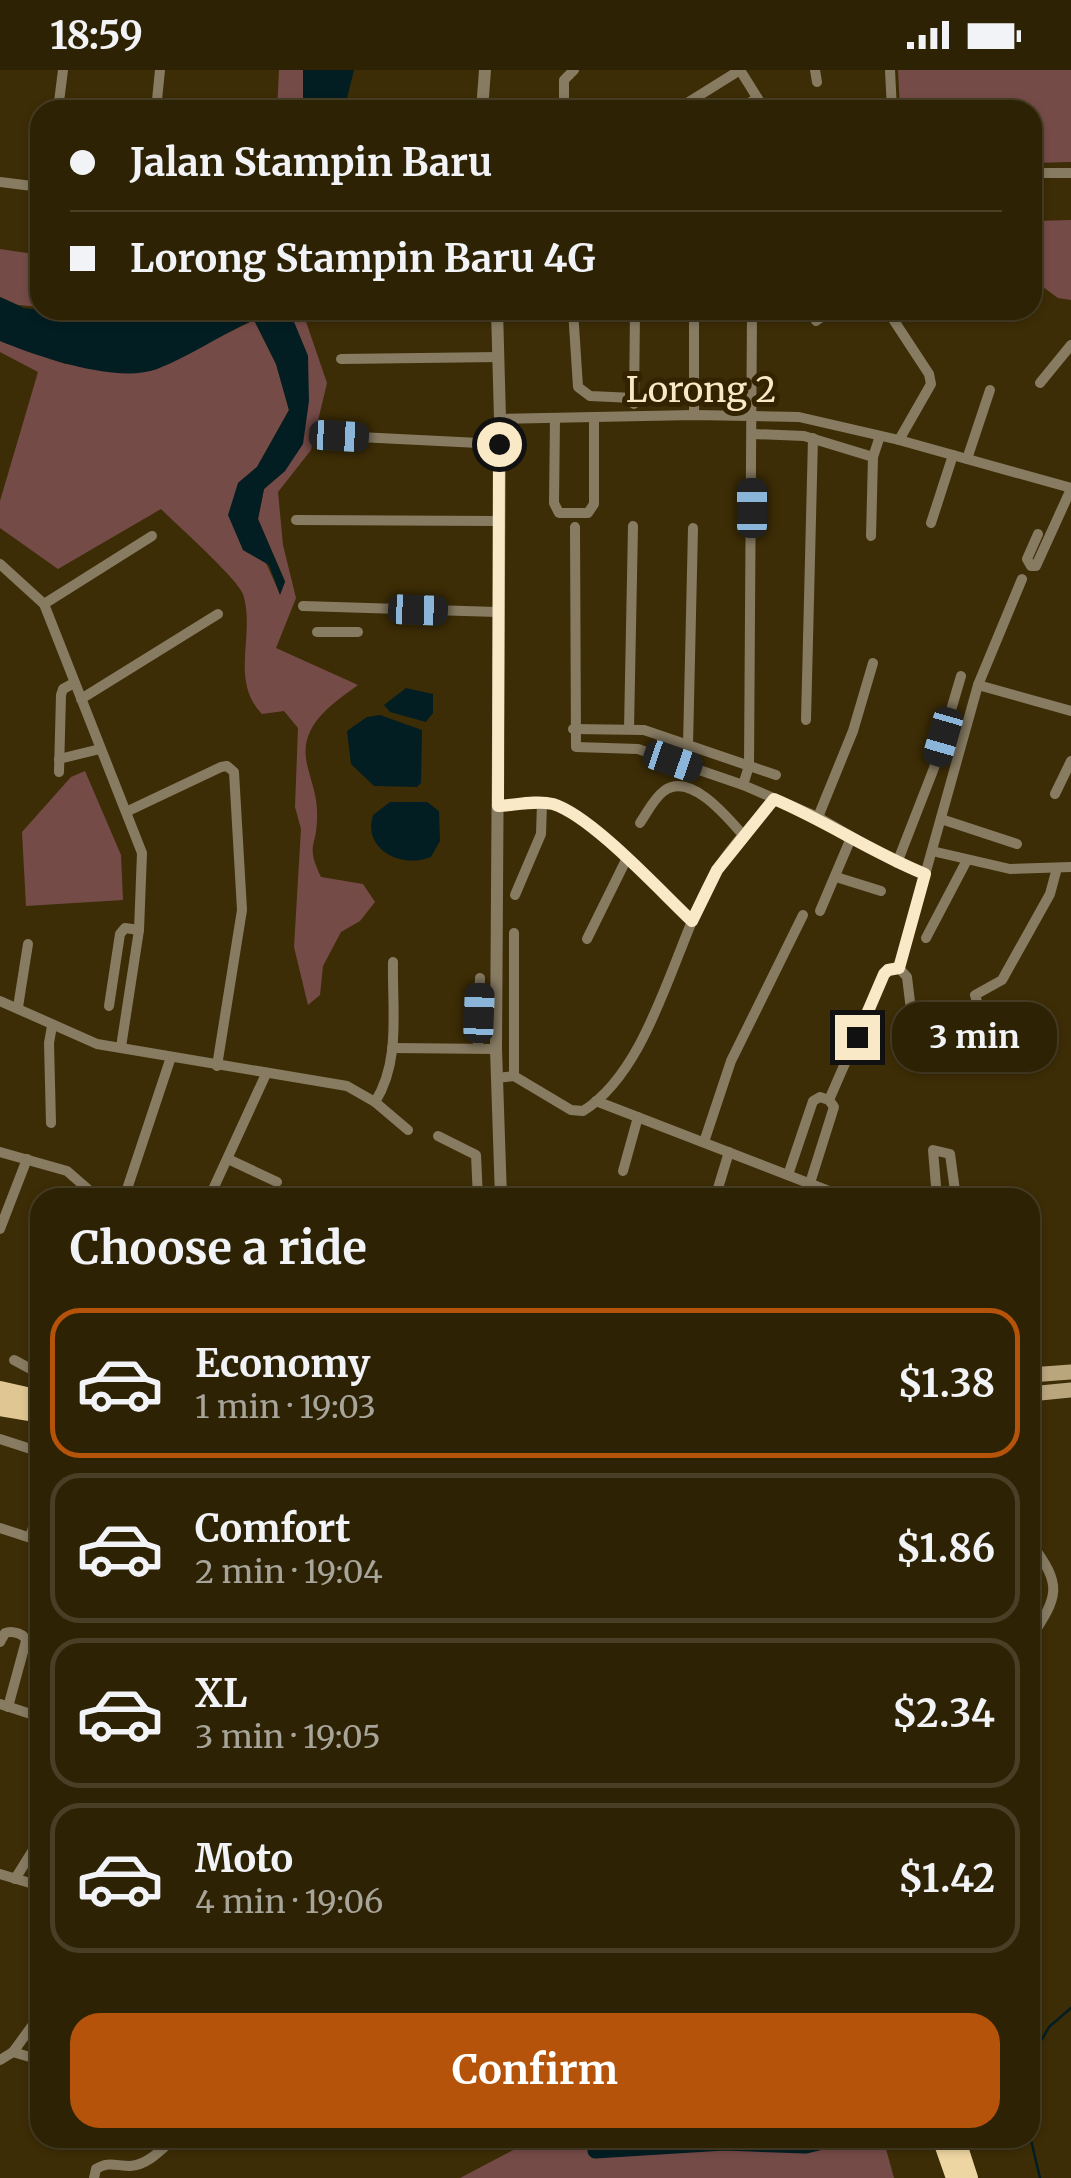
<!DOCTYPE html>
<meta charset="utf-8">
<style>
body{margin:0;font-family:Merriweather,serif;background:#362a0e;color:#f1f3f6;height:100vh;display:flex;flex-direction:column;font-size:38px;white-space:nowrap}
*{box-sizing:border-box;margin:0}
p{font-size:32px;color:#a7a49a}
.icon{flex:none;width:55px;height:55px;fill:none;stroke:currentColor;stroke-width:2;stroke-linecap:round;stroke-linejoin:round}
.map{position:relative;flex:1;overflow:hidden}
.details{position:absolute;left:30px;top:1118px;width:1010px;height:960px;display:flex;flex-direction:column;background:#2e2204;border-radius:30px;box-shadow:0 2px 8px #0004,0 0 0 2px #493f26}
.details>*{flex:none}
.hud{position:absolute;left:30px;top:30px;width:1012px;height:220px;border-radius:30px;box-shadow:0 2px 8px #0004,0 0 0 2px #493f26;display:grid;align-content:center;height:220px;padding:0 40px;background:#2e2204}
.end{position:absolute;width:45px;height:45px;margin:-22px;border:12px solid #f9e9c6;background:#111;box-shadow:0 0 0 5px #111}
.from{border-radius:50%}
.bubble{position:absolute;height:70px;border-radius:30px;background:#2e2204;box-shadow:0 2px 8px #0004,0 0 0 2px #493f26;font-size:32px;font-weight:700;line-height:70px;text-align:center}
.car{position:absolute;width:30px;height:60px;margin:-30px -15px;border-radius:12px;box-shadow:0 0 8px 2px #0007;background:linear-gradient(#222 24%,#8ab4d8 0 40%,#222 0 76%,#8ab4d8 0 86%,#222 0)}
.hud b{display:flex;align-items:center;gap:35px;height:95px;font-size:38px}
.hud b+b{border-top:2px solid #493f26}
.hud i{width:25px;height:25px;background:#f1f3f6}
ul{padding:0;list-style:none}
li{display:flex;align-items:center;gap:30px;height:150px;margin:0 20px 15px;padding:0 20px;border:5px solid #493f26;border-radius:30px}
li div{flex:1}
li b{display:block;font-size:38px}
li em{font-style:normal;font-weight:700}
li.selected{border-color:#b45309}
li>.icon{width:90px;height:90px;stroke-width:1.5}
h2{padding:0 40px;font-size:45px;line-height:120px}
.primary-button{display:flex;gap:20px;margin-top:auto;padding:20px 40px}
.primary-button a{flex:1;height:115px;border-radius:30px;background:#b45309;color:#fff;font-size:40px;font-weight:700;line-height:115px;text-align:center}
.status{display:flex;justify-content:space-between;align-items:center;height:70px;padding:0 50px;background:#2e2204;direction:ltr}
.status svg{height:28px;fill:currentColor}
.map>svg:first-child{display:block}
.green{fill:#754b48}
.water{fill:#021e22}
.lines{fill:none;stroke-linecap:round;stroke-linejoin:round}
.stream{stroke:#021e22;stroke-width:2.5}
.river{stroke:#021e22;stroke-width:15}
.minor{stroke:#877b62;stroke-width:10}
.tertiary{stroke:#877b62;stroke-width:12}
.secondary{stroke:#b9a67d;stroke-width:15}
.primary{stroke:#e0c692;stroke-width:18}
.trunk{stroke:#eed6a2;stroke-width:18}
.route{stroke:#f9e9c6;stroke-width:12}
.labels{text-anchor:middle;stroke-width:10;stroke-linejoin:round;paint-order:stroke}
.street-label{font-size:35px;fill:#f9e9c6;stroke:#332300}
</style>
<div class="status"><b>18:59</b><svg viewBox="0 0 49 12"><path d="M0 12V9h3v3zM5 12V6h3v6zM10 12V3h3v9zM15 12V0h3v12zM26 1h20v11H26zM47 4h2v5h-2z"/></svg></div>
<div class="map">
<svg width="1071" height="2108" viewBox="0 0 1071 2108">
<rect width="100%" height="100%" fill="#3d2d06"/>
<g class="green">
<polygon points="279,0 303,0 303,40 277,40"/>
<polygon points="898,0 1071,0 1071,92 1033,93 1032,40 900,40"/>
<polygon points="1071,150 1071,230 1058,228 1032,209 1033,151"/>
<polygon points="0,179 40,185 40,237 18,235 0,227"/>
<path d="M 289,240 L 302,240 L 327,313 L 311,380 L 278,422 L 283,475 L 296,528 L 276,578 L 358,615 C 332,634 298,656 307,694 C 311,712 318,727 317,747 C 317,778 305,774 321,807 L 363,814 L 375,832 L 360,851 L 341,862 L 323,896 L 320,925 L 308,935 L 294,877 L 301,759 L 295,737 L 298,658 L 284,641 L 262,644 C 229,610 256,564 243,524 C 237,508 177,455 161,439 L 58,499 L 0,458 L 0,431 L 38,302 L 0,282 L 0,271 L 65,294 L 154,300 L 254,250 L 276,294 L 289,340 L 257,397 L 238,413 L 243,480 L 266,493 L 280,524 L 285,511 L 258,449 L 264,419 L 285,401 L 308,286 Z"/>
<polygon points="85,701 121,785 123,830 26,836 22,762 71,707"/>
<polygon points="536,2068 883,2068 894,2108 460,2108"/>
</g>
<g class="water">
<polygon points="303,0 354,0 344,40 303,40"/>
<path d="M 0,227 L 24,238 L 40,240 L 289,240 L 308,286 L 309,331 L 303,374 L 285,401 L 264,419 L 258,449 L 285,512 L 280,525 L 269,495 L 243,480 L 228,445 L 238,413 L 257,397 L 289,340 L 276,294 L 254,250 C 221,264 191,286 157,299 C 117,314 39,287 0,271 Z"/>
<polygon points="406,618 433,624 433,643 426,652 390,642 384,635"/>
<polygon points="380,645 422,660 421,713 417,717 374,716 351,694 347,661 367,647"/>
<path d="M 390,732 L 427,732 L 439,741 L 440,771 L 431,787 C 402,799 362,780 373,745 Z"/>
</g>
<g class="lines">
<g class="stream">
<polyline points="1030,1990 1049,1957 1071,1938"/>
<polyline points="1030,2066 1040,2108"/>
</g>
<polyline class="river" points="595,2081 724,2073 806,2076 839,2068"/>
<g class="minor">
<polyline points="815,0 817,12"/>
<polyline points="890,0 892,40"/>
<polyline points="58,40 63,0"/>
<polyline points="156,40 160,0"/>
<polyline points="564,40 564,10 574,0"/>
<polyline points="676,40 740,0 765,40"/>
<polyline points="739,40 757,28"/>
<polyline points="1032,103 1071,103"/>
<polyline points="0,112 40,117"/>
<polyline points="573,240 578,317 590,326 634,328"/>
<polyline points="694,240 694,345"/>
<polyline points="887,240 929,304 931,314 899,370"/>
<polyline points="816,251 832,240"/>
<polyline points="341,289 499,287"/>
<polyline points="1040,313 1071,275"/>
<polyline points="634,334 635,240"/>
<polyline points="555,348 554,433 559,443 588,443 594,434 594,347"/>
<polyline points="500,349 694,345 799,347 899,370 1071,418"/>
<polyline points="753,364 804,366 873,387"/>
<polyline points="339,366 499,374"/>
<polyline points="967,389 990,320"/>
<polyline points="296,450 498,451"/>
<polyline points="931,453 953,385"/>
<polyline points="575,457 576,677 638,679 743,715 818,747 897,793 925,805 978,615 1071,641"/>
<polyline points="1038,464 1027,489 1031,496 1036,496 1071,419"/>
<polyline points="871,466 873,387 880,366"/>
<polyline points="0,494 44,534 142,783 139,860 121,977"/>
<polyline points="44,534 152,466"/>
<polyline points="303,536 497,542"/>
<polyline points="317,562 358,562"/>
<polyline points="978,615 1022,509"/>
<polyline points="81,629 218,544"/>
<polyline points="806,650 813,368"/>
<polyline points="573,659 644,660 776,705"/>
<polyline points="629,659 633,456"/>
<polyline points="688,675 693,458"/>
<polyline points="59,689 100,679"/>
<polyline points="59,702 61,625 63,619 74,613"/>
<polyline points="743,715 749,696 752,240"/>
<polyline points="1055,724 1071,691"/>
<path d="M 498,736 C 515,735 537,730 553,734 C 592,746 661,822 692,851"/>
<polyline points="128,741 221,697 227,696 234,702 242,840 217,996"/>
<polyline points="818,747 853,661 873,593"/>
<polyline points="941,749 1017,774"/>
<path d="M 640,753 C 647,743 654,728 664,721 C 690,701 728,748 743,765"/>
<polyline points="932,781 1010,799 1071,797"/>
<polyline points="897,793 934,698 961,606"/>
<polyline points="836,807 881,821"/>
<polyline points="515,825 541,764 542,733"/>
<polyline points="820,841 851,768"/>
<polyline points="514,863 514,1006"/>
<polyline points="926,868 967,790"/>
<polyline points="587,869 626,790"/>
<polyline points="0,931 97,974 347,1016 375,1032 408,1060"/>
<polyline points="109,936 120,864 125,858 139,860"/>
<polyline points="18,937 28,874"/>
<polyline points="914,965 907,907 899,898 925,805"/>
<polyline points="392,978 496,979"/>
<polyline points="478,978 480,908"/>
<polyline points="997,997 975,925 1002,910 1050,824 1057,798"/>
<path d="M 497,1008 L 514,1006 L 571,1040 L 583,1041 C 653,997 675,870 716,801 C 732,775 755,752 775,729"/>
<polyline points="829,1030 884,904 888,900 899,898"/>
<polyline points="596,1031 847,1128"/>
<path d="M 375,1032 C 401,991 392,939 393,892"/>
<polyline points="51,1053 49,973 52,956"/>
<polyline points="438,1066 476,1085 478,1128"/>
<polyline points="704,1072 731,991 803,845"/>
<polyline points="0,1082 67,1101 90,1121 113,1128"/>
<polyline points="228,1089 277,1112"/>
<polyline points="623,1101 638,1047"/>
<polyline points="788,1105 813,1031 820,1027 829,1030 834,1037 810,1113"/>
<polyline points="124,1128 171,987"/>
<polyline points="209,1128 266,1004"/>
<polyline points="715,1128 729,1082"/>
<polyline points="937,1128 933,1080 950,1084 956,1128"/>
<polyline points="0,1159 27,1089"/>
<polyline points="14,1290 40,1304"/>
<polyline points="0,1369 40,1382"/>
<polyline points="0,1458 40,1471"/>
<polyline points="30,1467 40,1435"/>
<path d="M 1030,1472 C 1063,1516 1059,1525 1030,1569"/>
<path d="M 0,1572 L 5,1563 C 12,1560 25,1564 26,1571 L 8,1637"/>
<polyline points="0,1634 40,1647"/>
<polyline points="0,1804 40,1816"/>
<polyline points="15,1809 40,1769"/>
<polyline points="13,1982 40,1990"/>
<polyline points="0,1990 13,1982 40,1945"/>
<polyline points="306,2068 325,2071 334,2068"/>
<path d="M 94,2108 L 96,2099 C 108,2091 116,2096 130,2096 C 148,2095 162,2079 174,2068"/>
</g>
<g class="tertiary">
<polyline points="482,40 485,0"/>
<polyline points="497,240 500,349 496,979 501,1128"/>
</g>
<g class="secondary">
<polyline points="1030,1305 1071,1302"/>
<polyline points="1030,1324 1071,1320"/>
</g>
<g class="primary">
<polyline points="0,1320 40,1329"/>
<polyline points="0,1337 40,1344"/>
</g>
<g class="trunk">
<polyline points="941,2068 955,2108"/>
<polyline points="956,2068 969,2108"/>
</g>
</g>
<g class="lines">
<path class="route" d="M 499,374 L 498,736 C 515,735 537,730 553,734 C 592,746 661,822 692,851 L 717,800 L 774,729 C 826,751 873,783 925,804 L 899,898 L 888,900 L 884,904 L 857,967"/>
</g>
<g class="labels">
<g class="street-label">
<text x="701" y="332">Lorong 2</text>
</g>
</g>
</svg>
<i class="end from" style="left:499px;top:374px"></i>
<i class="end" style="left:857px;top:967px"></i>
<div class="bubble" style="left:892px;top:932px;width:165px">3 min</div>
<i class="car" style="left:339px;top:366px;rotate:93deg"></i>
<i class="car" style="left:752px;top:438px;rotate:0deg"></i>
<i class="car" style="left:418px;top:540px;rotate:92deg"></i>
<i class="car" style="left:943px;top:667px;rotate:196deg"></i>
<i class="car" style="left:673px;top:691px;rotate:109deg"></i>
<i class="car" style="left:479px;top:943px;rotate:2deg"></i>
<div class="hud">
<b><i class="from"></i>Jalan Stampin Baru</b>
<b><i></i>Lorong Stampin Baru 4G</b>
</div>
<section class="details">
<h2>Choose a ride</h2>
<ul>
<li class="selected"><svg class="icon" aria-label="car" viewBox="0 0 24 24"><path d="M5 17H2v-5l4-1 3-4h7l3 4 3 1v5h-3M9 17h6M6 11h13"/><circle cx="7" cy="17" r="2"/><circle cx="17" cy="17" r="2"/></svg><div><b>Economy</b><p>1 min · 19:03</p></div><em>$1.38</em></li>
<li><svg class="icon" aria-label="car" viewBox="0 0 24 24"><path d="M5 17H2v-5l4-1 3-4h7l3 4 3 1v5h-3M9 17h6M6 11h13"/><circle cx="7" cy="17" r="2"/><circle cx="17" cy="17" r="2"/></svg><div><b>Comfort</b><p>2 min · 19:04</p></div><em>$1.86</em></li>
<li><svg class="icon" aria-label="car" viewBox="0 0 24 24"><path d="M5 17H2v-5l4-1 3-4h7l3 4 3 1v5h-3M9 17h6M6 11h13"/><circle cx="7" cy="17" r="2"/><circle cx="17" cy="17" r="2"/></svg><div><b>XL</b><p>3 min · 19:05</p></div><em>$2.34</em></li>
<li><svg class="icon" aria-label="car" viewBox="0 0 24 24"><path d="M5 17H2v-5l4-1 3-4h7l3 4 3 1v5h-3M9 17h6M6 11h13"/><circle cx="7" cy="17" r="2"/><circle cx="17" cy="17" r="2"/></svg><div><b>Moto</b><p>4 min · 19:06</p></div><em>$1.42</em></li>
</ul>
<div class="primary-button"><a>Confirm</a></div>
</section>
</div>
